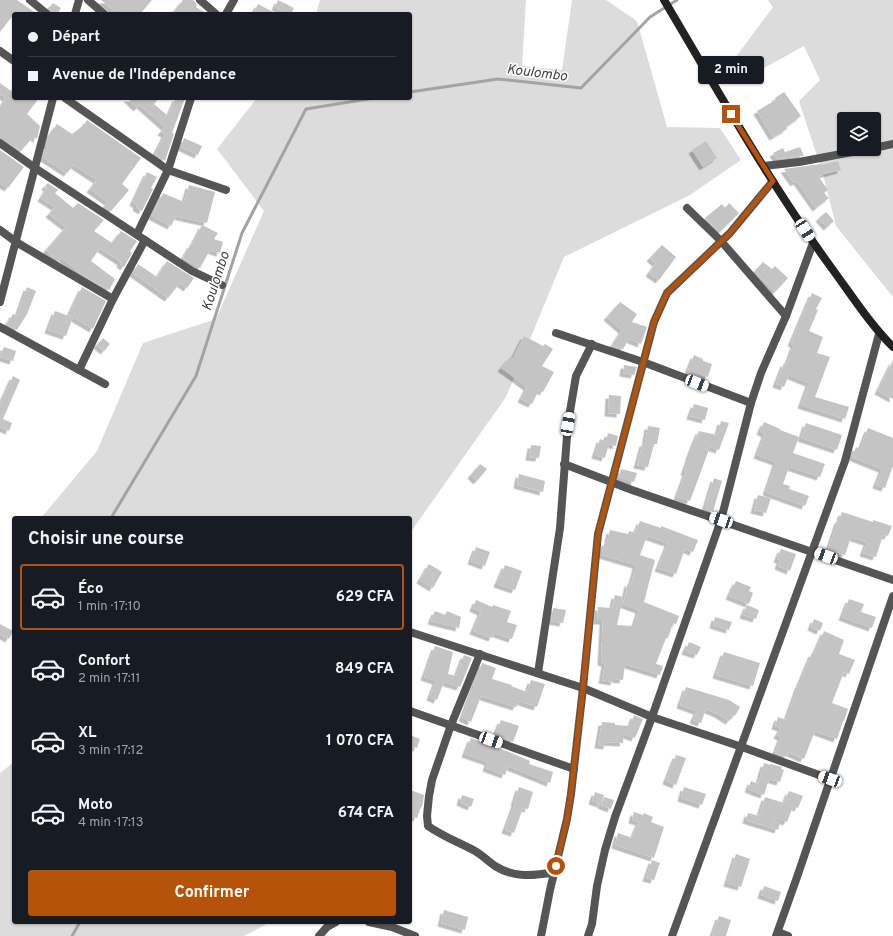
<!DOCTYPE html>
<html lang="fr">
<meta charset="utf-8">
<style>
body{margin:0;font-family:Overpass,sans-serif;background:#242831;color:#f1f3f6;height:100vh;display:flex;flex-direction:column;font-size:15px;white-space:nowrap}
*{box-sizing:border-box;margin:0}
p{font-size:13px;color:#9ea1a6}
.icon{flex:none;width:22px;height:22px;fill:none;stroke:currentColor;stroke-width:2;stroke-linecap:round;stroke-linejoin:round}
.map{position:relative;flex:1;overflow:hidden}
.drawer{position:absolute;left:12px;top:516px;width:400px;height:408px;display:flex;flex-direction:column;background:#171b24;border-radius:4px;box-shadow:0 1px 3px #0004}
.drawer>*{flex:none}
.hud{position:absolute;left:12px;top:12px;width:400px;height:88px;border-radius:4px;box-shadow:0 1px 3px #0004;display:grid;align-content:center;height:88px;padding:0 16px;background:#171b24}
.tools{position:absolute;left:837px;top:112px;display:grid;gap:8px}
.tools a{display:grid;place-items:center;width:44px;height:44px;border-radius:4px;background:#171b24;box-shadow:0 1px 3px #0004;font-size:20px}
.end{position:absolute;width:18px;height:18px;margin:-9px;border:5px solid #b45309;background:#fff;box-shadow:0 0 0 2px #fff}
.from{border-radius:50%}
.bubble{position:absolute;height:28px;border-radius:4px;background:#171b24;box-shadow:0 1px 3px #0004;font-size:13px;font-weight:700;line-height:28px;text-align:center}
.car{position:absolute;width:12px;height:24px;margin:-12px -6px;border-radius:5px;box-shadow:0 0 3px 1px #0007;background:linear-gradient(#fff 24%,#345 0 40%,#fff 0 76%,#345 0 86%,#fff 0)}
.hud b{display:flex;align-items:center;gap:14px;height:38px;font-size:15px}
.hud b+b{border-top:1px solid #363941}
.hud i{width:10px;height:10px;background:#f1f3f6}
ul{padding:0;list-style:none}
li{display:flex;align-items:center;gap:12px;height:66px;margin:0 8px 6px;padding:0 8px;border:2px solid transparent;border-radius:4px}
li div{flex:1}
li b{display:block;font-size:15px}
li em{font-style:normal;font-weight:700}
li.current{border-color:#b45309}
li>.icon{width:36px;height:36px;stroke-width:1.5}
h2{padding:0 16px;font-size:18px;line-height:48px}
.primary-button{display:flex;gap:8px;margin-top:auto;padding:8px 16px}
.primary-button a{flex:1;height:46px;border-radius:4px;background:#b45309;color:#fff;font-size:16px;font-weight:700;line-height:46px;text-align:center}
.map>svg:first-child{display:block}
.green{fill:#dcdcdc;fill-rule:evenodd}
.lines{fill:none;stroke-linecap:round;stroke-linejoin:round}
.stream{stroke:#a3a3a3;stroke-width:3}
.building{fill:#c4c4c4;filter:url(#shadow)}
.street{stroke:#555;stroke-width:8}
.secondary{stroke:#222;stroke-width:8}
.route{stroke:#b45309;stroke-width:5}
.labels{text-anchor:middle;stroke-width:3;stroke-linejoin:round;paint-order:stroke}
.water-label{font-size:14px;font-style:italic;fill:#444;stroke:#fff}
</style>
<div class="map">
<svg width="893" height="936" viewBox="0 0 893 936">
<defs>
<filter id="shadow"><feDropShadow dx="-3.5" dy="3.5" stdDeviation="0" flood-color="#0004"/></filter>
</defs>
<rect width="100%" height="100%" fill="#fff"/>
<g class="green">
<polygon points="320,0 526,0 522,66 562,70 572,0 606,0 637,21 667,127 720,128 741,160 690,195 564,257 506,397 410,533 410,518 41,518 97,451 143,343 216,319 264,211 217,149 257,98 410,98 410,14 316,14"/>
<path d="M 768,0 L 893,0 L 893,297 L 836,226 L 823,174 L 799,101 L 820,80 L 804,46 L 760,70 L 735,58 L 773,7 ZM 844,119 L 874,119 L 874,149 L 844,149 Z"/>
<polygon points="14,762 14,922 271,922 244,936 0,936 0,773"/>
</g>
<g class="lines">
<g class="stream">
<polyline points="410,92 498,79 581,88 650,17 677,0"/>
<polyline points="111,518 196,376 242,233 306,109 374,98"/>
<polyline points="72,936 80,922"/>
</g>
</g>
<g class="building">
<polygon points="0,0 17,0 37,14 23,14 17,10 0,32"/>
<polygon points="101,0 152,0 140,14 118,14"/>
<polygon points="183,0 193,0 197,5 196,7 207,14 172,14"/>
<polygon points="278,0 294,8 291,14 288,14 275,7"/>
<polygon points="53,3 61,8 57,14 52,14 49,8"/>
<polygon points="258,4 277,14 253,14"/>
<polygon points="0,83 11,91 14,87 14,98 39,98 27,114 40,126 37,139 33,137 21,151 0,138 0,107 6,98 0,94"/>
<polygon points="784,92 801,116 786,127 787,129 773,137 757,111 776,100 775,98"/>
<polygon points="127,98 159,98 154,104 168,116 176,98 185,98 172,133 174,134 165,161 155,154 165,134 161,132 165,127 140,105 137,108"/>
<polygon points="87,120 141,158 122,184 129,190 111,211 104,207 108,202 90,189 97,180 74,165 67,173 44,158 48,146 46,145 49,135 57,124 72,134 84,125"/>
<polygon points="184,138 202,146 198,155 181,147"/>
<polygon points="706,141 717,158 703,167 692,150"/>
<polygon points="800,147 804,156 777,159 773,153 783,148 785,152"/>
<polygon points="0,150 24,167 8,188 0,183"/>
<polygon points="838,161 841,170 818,176 828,190 824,193 829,198 816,208 797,181 794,183 784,169 821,164 821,165"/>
<polygon points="147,172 157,177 151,188 153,189 142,211 136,207 137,205 133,202"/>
<polygon points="48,183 58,190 55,193 73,208 78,203 104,220 94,231 112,243 121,231 137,241 130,251 132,253 124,267 120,264 121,262 100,248 91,261 115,279 109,290 83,275 62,258 59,261 57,260 46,250 66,227 49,214 55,207 41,198 47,188 45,186"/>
<polygon points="189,185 215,192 207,223 176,216 171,226 152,216 163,193 184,202"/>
<polygon points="729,203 739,213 720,232 705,218 722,204 725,208"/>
<polygon points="826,212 834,221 827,227 819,218"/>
<polygon points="202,225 218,233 214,239 223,242 220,253 210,250 200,268 183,258 191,244 192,245"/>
<polygon points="662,245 676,257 659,280 649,273 656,263 650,258"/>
<polygon points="167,261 194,278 187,288 180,283 168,298 133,273 138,264 157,277"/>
<polygon points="763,262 772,269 775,266 788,278 775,292 755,271"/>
<polygon points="27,287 36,291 27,314 17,330 7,324 13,314 17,316"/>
<polygon points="82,287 106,301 93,329 73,317 66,336 48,330 55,311 72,317 69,315"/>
<polygon points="812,293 822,298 816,309 818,310 809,331 823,337 817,353 830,357 815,397 849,407 845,419 801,405 809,383 789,375 784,387 776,384 784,363 787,364 794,344 791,343"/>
<polygon points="620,302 637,314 632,322 647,327 641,344 629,339 623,349 612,346 622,330 607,317"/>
<polygon points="524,336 543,346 545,344 553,349 542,366 554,372 543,392 539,390 532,404 521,399 527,387 501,368 510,357 512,359"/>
<polygon points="103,338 110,344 104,351 97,345"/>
<polygon points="4,347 16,351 13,361 0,357"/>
<polygon points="694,355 703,359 703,361 712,364 708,377 698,373 697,376 687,373"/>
<polygon points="893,360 893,399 878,391"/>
<polygon points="624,365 637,367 634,375 623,373"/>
<polygon points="13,376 20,380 3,419 12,423 9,431 0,427 0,405"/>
<polygon points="609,395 621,396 620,414 608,413"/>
<polygon points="694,404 708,408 705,420 690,416"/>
<polygon points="721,421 729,423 719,450 710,447 690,501 677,497 686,472 684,472 692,448 699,431 717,435"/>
<polygon points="764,422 780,429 780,430 799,437 793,453 825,464 820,477 790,467 789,467 783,484 790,486 789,489 809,496 805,506 766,492 776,462 757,455 765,434 760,431"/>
<polygon points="806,423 842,435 837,450 801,438"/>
<polygon points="648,426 660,428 657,444 654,444 648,467 637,465 643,443 645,443"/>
<polygon points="868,428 893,438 893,466 885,488 876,485 882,469 852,457 856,447 860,449"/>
<polygon points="608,433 618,436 616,446 609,444 605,458 595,455 600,439 606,441"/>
<polygon points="531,445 541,446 539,458 529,457"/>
<polygon points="480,464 487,469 477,481 471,475"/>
<polygon points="621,469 637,473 634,482 619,477"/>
<polygon points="519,474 545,481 543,492 517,485"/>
<polygon points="714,478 722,481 713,511 705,508"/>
<polygon points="758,495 771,498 766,513 754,510"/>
<polygon points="842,512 873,522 873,520 892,526 888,536 883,535 876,557 863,553 867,542 851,537 845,555 828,550 838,520 839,520"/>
<polygon points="640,521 661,528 661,526 698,540 693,552 685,549 676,574 658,568 668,543 647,536 640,555 655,560 644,602 679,616 676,624 673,623 668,638 666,638 656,664 663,666 660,675 625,664 623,680 614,679 614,682 602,680 605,663 601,662 603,621 597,621 598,607 612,608 615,595 623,597 617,625 634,626 639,610 623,604 628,583 631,584 636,565 602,555 602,552 605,542 607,543 610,530 628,534 629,531 635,533"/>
<polygon points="476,547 490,552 485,566 471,561"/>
<polygon points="781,549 796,554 790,571 778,566 780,560 777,559"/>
<polygon points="429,564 442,572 433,588 420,580"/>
<polygon points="505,565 522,571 515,590 497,584"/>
<polygon points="736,581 751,587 749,591 753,593 749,604 729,596"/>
<polygon points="849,599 864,604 861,612 876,617 872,628 842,617"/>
<polygon points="476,600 492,607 493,605 511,611 507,622 517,625 512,639 494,633 492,638 473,631 481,612 473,608"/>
<polygon points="747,605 759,610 756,619 743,615"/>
<polygon points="553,608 566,610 563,623 551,621"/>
<polygon points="435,611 445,615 447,611 461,617 459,628 431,621"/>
<polygon points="715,617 732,622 729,630 713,625"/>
<polygon points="814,619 823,623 820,631 811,627"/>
<polygon points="0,624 13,631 9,639 0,634"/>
<polygon points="824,631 844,640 839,654 855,660 849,674 844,672 832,703 848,709 844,721 843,721 837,739 815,731 804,759 788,752 786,757 775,753 781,737 777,735 781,728 775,726 778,717 786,720 797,689 812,653 814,654"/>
<polygon points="689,642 701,647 697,655 685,651"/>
<polygon points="435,646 453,652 448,674 456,676 464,655 472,658 460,687 444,682 437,700 430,697 436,681 424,677"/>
<polygon points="724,652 760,663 753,686 716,675"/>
<polygon points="482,663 496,668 492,679 512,685 511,686 527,692 531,680 545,684 537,707 519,701 516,707 481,696 471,722 462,718"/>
<polygon points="686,687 729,700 740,707 735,716 734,715 729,721 718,714 706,709 701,723 693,720 697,711 680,705"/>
<polygon points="634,715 643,719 635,738 624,734 623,743 607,742 607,746 598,745 602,722 615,723 615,725 630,726"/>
<polygon points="501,720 519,726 513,742 495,735"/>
<polygon points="410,735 420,739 417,748 410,746"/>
<polygon points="471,738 509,752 530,761 529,764 553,772 550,783 508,766 505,775 486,768 488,762 465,754"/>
<polygon points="676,755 686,758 676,785 666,781"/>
<polygon points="764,763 771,765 771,764 782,767 781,769 784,770 780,782 769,779 764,795 748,789 751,781 758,784"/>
<polygon points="519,787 533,792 528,809 523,808 514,833 505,830 515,803 514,803"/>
<polygon points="684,787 706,794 702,805 681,798"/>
<polygon points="410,790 424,795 422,807 421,807 417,818 410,816"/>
<polygon points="789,791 803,796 798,808 793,806 787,822 775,818 774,821 780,823 778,830 746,820 748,813 759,816 765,797 784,803"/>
<polygon points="595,792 604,795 601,804 592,801"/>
<polygon points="462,795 474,799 471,807 460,802"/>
<polygon points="604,797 614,800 611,809 601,805"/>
<polygon points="634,812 643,815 644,813 653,817 651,822 664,827 654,858 615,845 618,833 632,838 639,822 632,820"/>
<polygon points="736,854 750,859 741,887 727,883"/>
<polygon points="652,860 660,863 654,880 646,878"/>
<polygon points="764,886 781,892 778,901 761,895"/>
<polygon points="444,910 468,917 465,930 441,923"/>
<polygon points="719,916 731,920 726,936 712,936"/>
</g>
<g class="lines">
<g class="street">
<polyline points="30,0 47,14"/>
<polyline points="88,0 104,14"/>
<polyline points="200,0 216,14"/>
<polyline points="75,14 79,0"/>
<polyline points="226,14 234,0"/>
<polyline points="0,51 14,61"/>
<polyline points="65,98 168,170 226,190"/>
<polyline points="0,143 35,168 192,271 222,285"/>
<polyline points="874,148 893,144"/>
<polyline points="764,166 799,162 868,149"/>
<polyline points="687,208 721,241 786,316"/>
<polyline points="0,230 16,242 113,299"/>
<polyline points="137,234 168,170 191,98"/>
<polyline points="0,302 53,98"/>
<polyline points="0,327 105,384"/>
<polyline points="556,333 643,362 751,403"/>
<polyline points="79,370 113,299 145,240"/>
<polyline points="564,464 632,490 893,580"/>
<polyline points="410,632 583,688 652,717 742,747 830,779"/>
<path d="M 480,654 L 451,725 L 432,780 L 429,796 L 427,816 L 428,826 C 442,836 460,843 475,851 C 482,855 488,861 495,866 C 514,878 533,876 555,872"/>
<polyline points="538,673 560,528 568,423 576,376 592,344"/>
<polyline points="410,711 574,769"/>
<polyline points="369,922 392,927 415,936"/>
<polyline points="778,932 788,936"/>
<polyline points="319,936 327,927 336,922"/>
<polyline points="541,936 550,890 567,819 571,794 583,688 598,534 654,322 667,293 730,233 773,181"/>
<polyline points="588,936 592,924 597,886 605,850 615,817 652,717 721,520 751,403 761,373 786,316 813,243"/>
<polyline points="672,936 845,461 879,334"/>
<polyline points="776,936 796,880 893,596"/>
</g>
<path class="secondary" d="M 664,0 C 718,91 770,184 833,270 C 852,296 870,324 893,347"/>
</g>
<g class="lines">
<polyline class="route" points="556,866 567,819 571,794 583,688 598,534 654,322 667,293 730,233 773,181 731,114"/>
</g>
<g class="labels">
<g class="water-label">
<text transform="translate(537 72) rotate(7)" y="5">Koulombo</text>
<text transform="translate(215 281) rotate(-72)" y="5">Koulombo</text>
</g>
</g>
</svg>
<div class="tools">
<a><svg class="icon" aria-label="layers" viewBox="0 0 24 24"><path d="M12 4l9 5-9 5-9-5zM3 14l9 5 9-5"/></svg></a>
</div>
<i class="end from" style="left:556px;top:866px"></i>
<i class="end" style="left:731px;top:114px"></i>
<div class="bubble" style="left:698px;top:56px;width:66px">2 min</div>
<i class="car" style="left:805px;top:230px;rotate:147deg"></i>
<i class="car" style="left:697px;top:383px;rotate:111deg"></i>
<i class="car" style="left:568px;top:424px;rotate:10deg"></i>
<i class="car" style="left:721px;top:520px;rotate:289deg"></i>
<i class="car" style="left:826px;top:556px;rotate:290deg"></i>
<i class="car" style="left:491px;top:740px;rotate:110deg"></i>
<i class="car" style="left:830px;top:779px;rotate:290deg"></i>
<div class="hud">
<b><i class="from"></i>Départ</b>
<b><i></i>Avenue de l'Indépendance</b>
</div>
<section class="drawer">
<h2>Choisir une course</h2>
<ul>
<li class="current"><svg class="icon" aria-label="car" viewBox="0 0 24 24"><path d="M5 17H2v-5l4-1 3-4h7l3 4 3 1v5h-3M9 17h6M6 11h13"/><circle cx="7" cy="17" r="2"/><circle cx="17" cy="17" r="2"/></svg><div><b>Éco</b><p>1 min · 17:10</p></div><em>629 CFA</em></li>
<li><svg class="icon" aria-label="car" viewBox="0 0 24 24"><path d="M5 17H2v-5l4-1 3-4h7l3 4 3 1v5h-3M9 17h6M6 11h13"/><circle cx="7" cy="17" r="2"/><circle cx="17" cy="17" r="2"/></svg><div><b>Confort</b><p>2 min · 17:11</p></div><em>849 CFA</em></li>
<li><svg class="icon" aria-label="car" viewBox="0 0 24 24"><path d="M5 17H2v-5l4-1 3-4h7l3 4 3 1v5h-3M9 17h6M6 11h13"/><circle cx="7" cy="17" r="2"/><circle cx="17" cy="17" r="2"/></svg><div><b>XL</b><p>3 min · 17:12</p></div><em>1 070 CFA</em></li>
<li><svg class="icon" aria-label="car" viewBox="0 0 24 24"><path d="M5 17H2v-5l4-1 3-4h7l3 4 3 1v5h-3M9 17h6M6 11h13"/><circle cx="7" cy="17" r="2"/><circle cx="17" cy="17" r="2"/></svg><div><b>Moto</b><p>4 min · 17:13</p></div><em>674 CFA</em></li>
</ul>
<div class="primary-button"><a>Confirmer</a></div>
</section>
</div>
